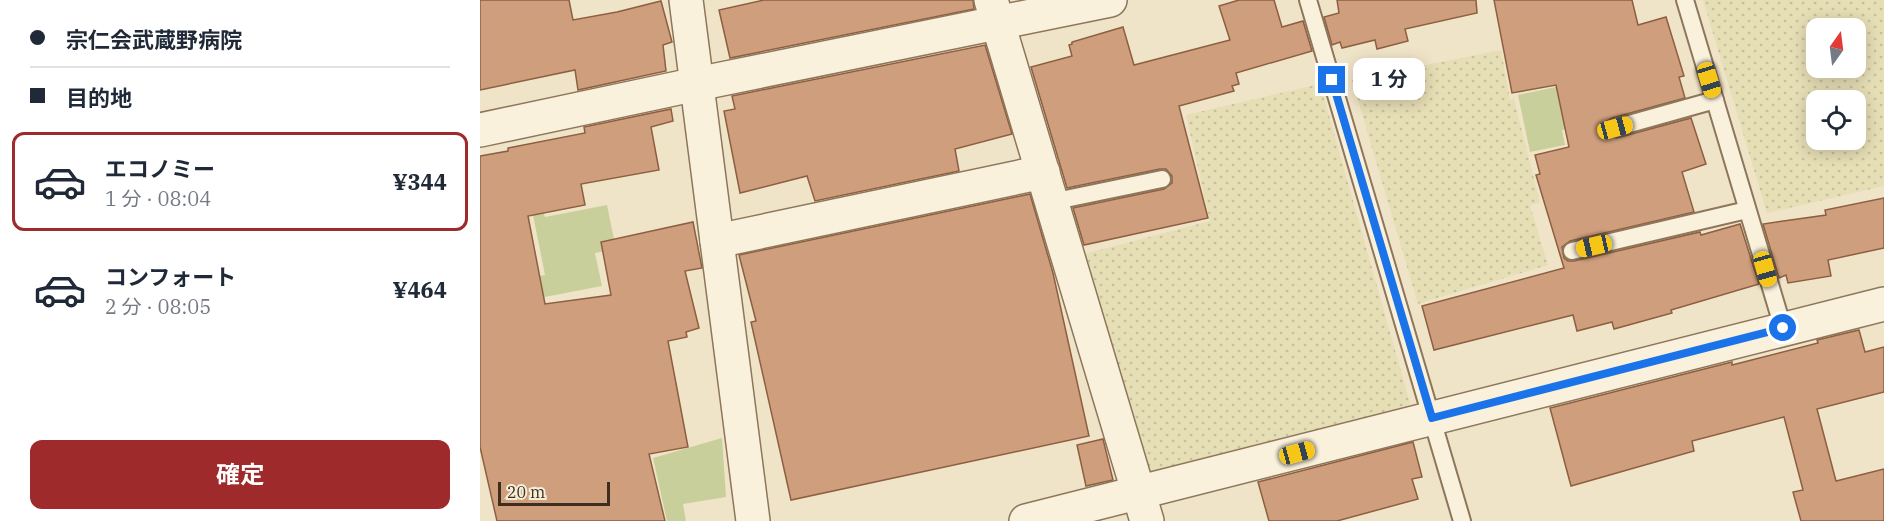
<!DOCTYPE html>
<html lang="ja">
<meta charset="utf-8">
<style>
body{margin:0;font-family:"IBM Plex Serif","Noto Sans JP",serif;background:#f2f2f3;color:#1f2937;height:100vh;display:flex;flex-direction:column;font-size:22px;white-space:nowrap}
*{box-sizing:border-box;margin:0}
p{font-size:20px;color:#747a83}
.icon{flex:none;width:33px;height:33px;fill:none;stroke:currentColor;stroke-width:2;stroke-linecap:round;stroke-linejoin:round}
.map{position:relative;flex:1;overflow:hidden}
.sheet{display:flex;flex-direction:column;background:#fff;width:480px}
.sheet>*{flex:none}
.hud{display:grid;align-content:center;height:132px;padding:0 30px;background:#fff}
.needle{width:39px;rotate:14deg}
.fabs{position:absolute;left:1326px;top:18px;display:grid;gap:12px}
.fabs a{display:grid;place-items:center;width:60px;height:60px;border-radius:12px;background:#fff;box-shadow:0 3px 15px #0003;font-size:30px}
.scale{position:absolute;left:18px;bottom:15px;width:112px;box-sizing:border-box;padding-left:6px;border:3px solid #3d2e20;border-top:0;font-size:16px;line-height:21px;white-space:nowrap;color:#3d2e20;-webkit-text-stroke:4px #f7eed8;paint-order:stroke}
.end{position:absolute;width:27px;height:27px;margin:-14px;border:8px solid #1a73e8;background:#fff;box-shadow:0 0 0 3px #fff}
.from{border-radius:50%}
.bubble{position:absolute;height:42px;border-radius:12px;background:#fff;box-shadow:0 3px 15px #0003;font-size:20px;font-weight:700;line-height:42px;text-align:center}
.car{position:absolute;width:18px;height:36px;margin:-18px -9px;border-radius:8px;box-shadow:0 0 4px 2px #0007;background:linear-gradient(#f5c518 24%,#345 0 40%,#f5c518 0 76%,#345 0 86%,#f5c518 0)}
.hud b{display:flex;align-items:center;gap:21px;height:57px;font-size:22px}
.hud b+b{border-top:2px solid #e0e1e3}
.hud i{width:15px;height:15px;background:#1f2937}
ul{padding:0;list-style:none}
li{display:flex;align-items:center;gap:18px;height:99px;margin:0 12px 9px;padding:0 18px;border:3px solid transparent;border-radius:12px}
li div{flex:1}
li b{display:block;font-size:22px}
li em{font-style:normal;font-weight:700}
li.current{border-color:#9e2a2b}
li>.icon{width:54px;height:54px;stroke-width:1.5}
.action{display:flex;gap:12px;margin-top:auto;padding:12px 30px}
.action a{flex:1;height:69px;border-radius:12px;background:#9e2a2b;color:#fff;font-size:24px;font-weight:700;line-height:69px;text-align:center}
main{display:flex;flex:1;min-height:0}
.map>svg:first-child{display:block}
.farmland{fill:url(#farmland-dots);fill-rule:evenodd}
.green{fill:#c9cf9b}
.building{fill:#cf9f7d;stroke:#8d5f41;stroke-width:1.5}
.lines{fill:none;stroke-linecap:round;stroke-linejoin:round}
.lane-casing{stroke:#8d765c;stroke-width:20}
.street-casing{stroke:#8d765c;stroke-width:36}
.lane{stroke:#faf1dc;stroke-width:16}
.street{stroke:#faf1dc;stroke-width:33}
.route{stroke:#1a73e8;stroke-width:8}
</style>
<main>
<section class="sheet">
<div class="hud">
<b><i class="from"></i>宗仁会武蔵野病院</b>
<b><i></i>目的地</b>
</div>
<ul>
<li class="current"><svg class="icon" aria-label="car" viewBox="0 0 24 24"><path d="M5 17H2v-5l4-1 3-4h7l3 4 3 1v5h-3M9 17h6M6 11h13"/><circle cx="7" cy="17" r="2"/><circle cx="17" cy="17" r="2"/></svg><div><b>エコノミー</b><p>1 分 · 08:04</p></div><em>¥344</em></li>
<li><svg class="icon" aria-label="car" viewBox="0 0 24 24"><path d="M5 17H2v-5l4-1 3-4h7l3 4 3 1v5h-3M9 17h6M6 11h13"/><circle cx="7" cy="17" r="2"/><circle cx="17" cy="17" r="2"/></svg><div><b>コンフォート</b><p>2 分 · 08:05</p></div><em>¥464</em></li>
</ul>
<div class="action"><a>確定</a></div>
</section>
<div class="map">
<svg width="1404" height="521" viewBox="0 0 1404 521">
<defs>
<pattern id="farmland-dots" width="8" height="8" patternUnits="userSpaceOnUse" patternTransform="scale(1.5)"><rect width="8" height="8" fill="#e6deb5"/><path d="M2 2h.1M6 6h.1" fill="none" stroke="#c6bf9b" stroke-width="1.8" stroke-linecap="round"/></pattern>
</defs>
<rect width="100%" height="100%" fill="#f0e4c8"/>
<g class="farmland">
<path d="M 1223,0 L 1404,0 L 1404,186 L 1287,213 ZM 1336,28 L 1376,28 L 1376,68 L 1336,68 ZM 1336,100 L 1376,100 L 1376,140 L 1336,140 Z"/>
<polygon points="1021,50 1030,100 1034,99 1060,203 1050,205 1068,265 938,304 872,80"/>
<polygon points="840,84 930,403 925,412 667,473 604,254 730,221 706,115"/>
</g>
<g class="green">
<polygon points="1080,86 1110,123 1082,130 1085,145 1050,152 1038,95"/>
<polygon points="127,205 136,249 115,253 122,286 23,305 19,284 65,275 52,210 62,209 65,217"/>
<polygon points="242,438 246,497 203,504 206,521 187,521 173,458"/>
</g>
<g class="building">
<polygon points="0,0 89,0 93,20 137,12 181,1 192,42 183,45 186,71 98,90 95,70 0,90"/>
<polygon points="284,0 493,0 494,9 250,58 239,10"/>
<polygon points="759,0 794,0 802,27 823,21 832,51 756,73 759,84 752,86 754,91 699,106 728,218 604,245 593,208 684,189 692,183 692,176 686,169 680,169 587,188 551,67 592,56 589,45 592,44 592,42 643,27 654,65 750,40 739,6"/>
<polygon points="857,0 996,0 997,13 925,29 928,41 897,49 895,40 862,48 860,42 852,45 844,17 859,13"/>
<polygon points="1014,0 1152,0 1158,25 1186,17 1204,76 1199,77 1205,98 1132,118 1127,121 1125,130 1128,136 1137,138 1211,118 1226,164 1202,172 1214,212 1090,241 1082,247 1084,258 1088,261 1094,261 1220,232 1221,235 1260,224 1279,284 1191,310 1192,313 1134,329 1132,322 1097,331 1093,315 954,350 942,306 1084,268 1056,175 1060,174 1055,155 1089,147 1076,85 1032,93"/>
<polygon points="505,45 532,134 475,149 479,171 335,201 327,176 260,193 244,111 255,109 252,96"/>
<polygon points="191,109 193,121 171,127 179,170 101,184 105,205 48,216 65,304 131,295 121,242 213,222 222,268 205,271 219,328 206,332 207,337 188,341 208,447 169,454 185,521 17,521 0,447 0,156 28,151 28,148 105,133 104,127"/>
<polygon points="550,194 573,273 609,436 311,500 271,322 276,321 259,255"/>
<polygon points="1404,198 1404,248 1348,260 1351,276 1308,283 1306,275 1299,278 1283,224 1346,215 1345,210"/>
<polygon points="1379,330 1385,352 1404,347 1404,392 1337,409 1356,481 1404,469 1404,521 1321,521 1313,492 1323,490 1304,417 1212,441 1214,451 1091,486 1070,408 1252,362 1252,365 1338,343 1337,340"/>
<polygon points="623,439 633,480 606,486 597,445"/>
<polygon points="933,442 942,477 932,479 938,499 857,521 789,521 778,482"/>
</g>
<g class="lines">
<g class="lane-casing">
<g id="lane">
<polyline points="828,0 982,521"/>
<polyline points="1205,0 1303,328"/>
<polyline points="1135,128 1235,100"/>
<polyline points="571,202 682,179"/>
<polyline points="1092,251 1267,210"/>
</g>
</g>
<g class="street-casing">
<g id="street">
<polyline points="206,0 273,521"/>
<polyline points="511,0 667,521"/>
<polyline points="0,130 217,84 630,0"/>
<polyline points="237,241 563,172"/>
<polyline points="546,521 1404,304"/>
</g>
</g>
<use href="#lane" class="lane"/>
<use href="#street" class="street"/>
</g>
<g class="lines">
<polyline class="route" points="852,80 952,418 1303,328"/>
</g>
</svg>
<div class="fabs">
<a><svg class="needle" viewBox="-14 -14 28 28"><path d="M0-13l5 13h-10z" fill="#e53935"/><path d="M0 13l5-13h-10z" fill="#747a83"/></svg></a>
<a><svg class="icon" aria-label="locate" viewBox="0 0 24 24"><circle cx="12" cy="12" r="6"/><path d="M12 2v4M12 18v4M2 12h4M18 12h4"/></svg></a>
</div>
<div class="scale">20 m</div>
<i class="end from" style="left:1303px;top:328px"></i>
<i class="end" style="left:852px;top:80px"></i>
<div class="bubble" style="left:873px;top:58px;width:72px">1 分</div>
<i class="car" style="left:1229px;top:80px;rotate:163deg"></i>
<i class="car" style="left:1135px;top:128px;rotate:75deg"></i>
<i class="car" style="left:1114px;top:246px;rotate:257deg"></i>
<i class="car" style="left:1285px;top:269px;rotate:164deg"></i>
<i class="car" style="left:817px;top:453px;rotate:75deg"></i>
</div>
</main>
